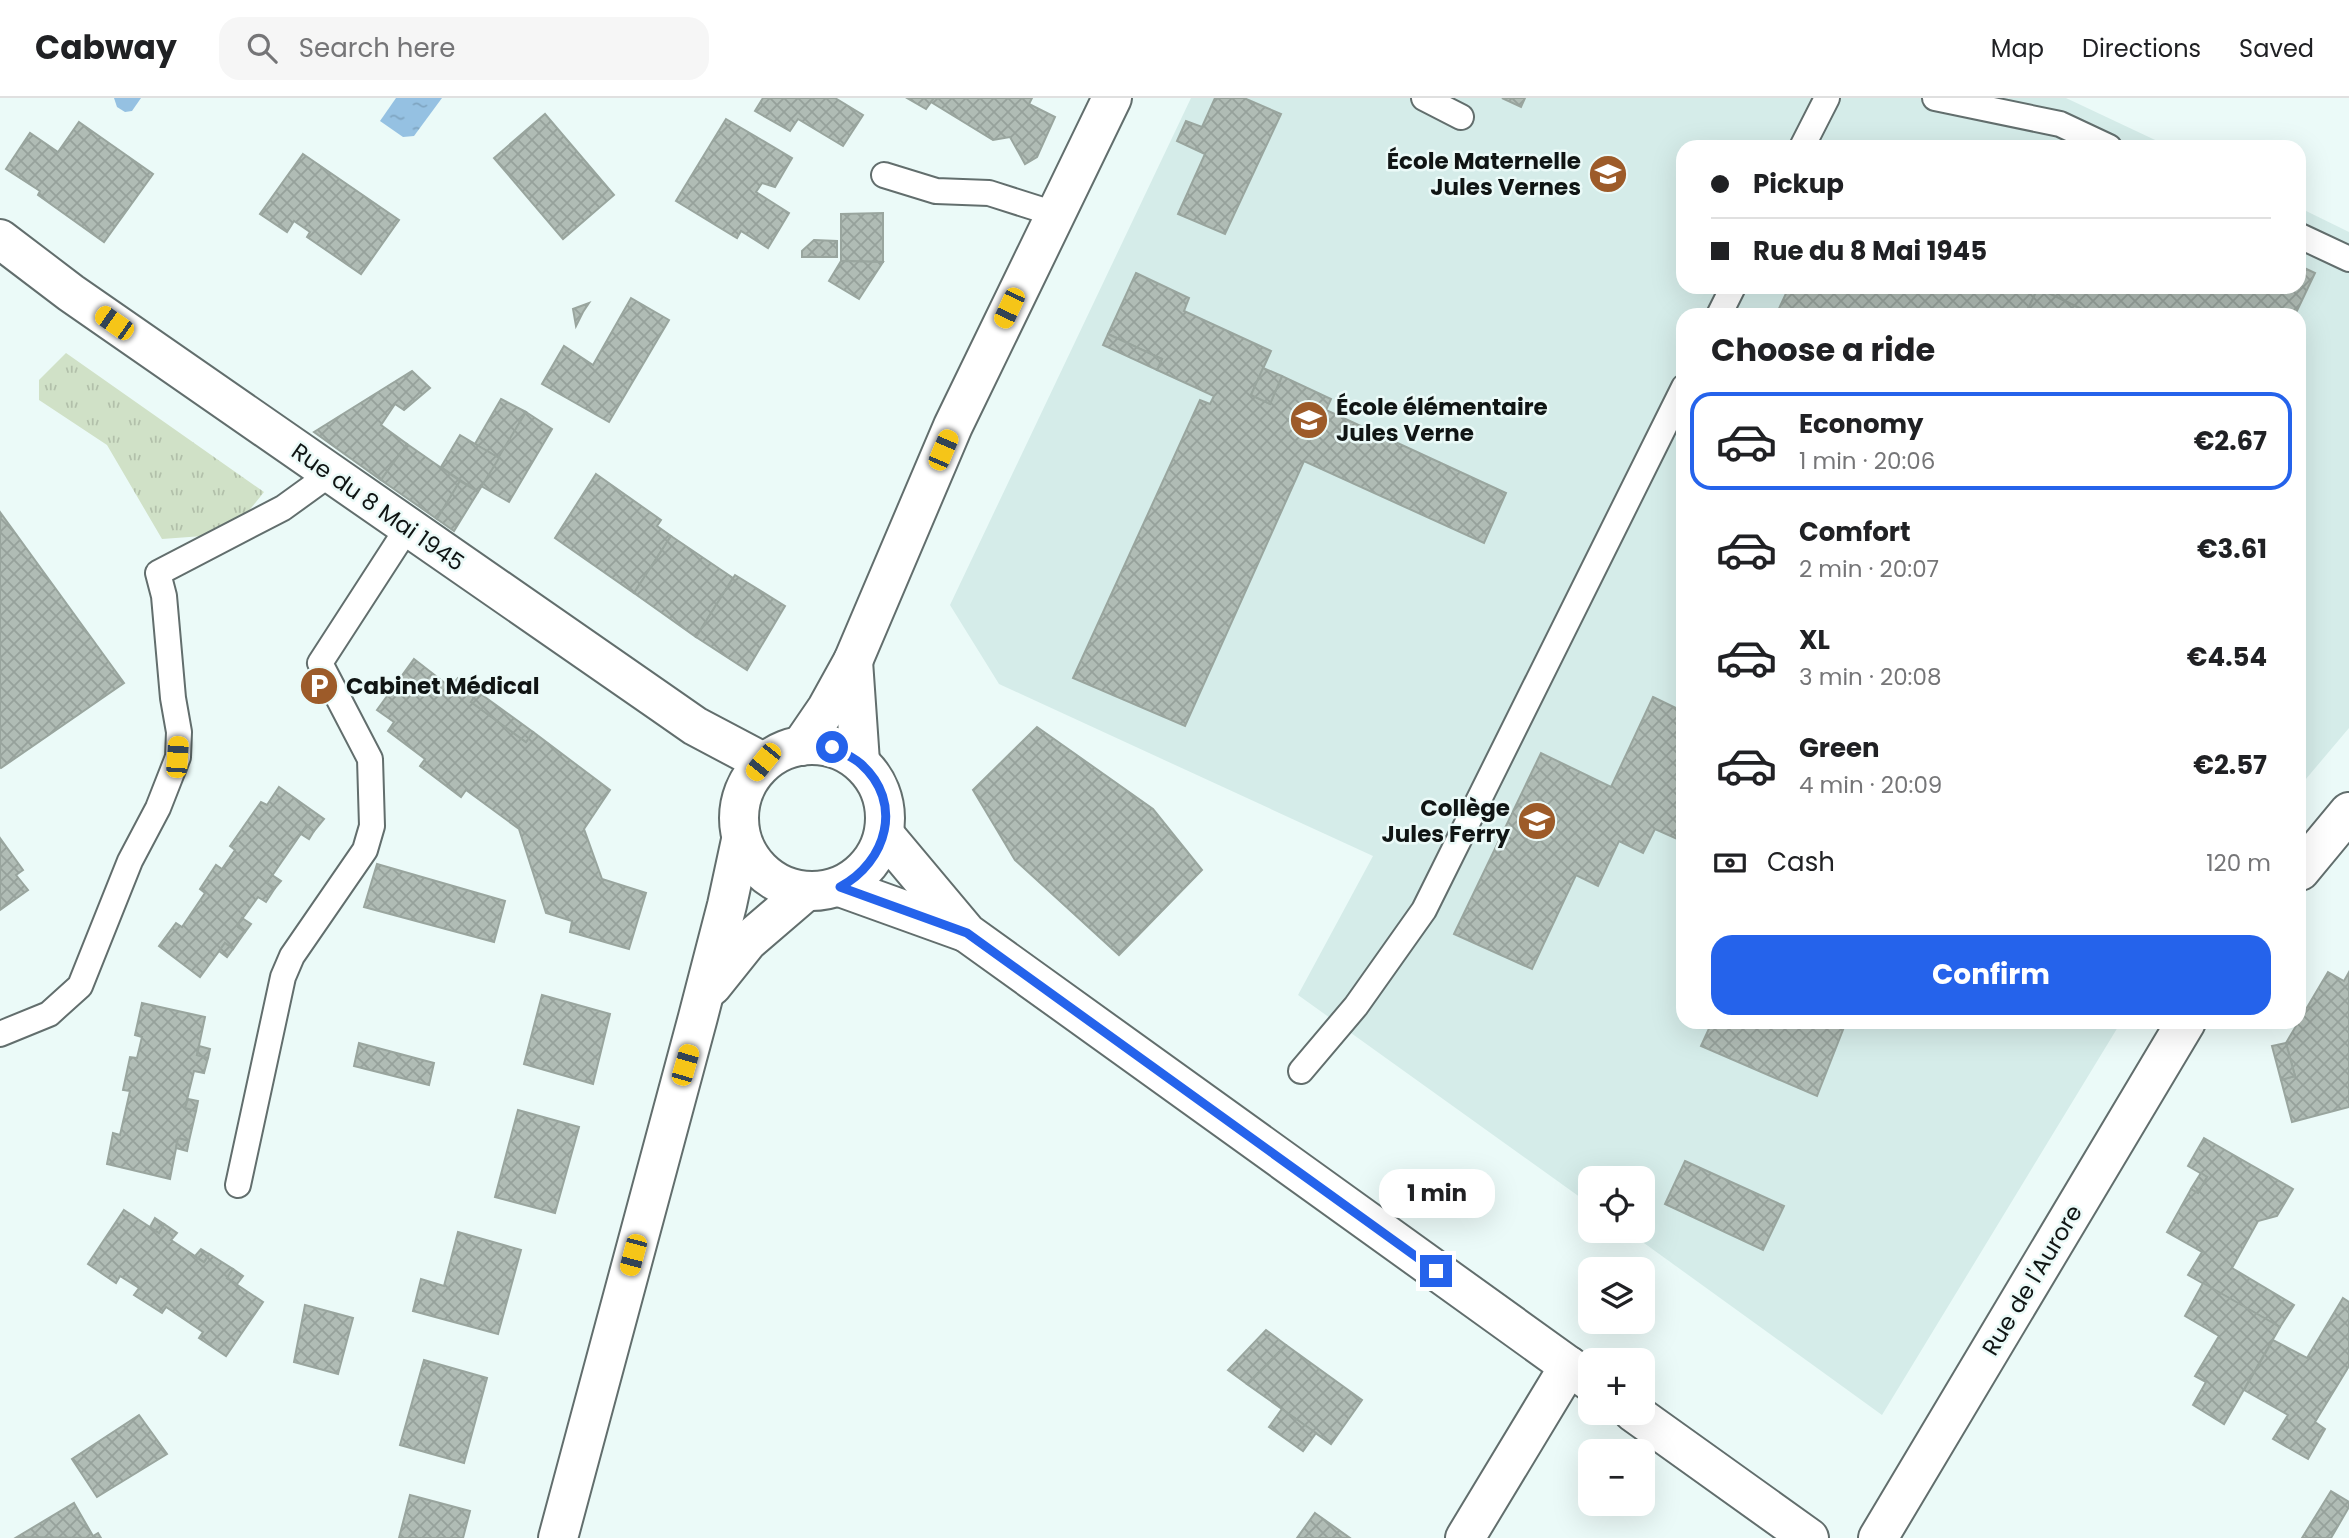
<!DOCTYPE html>
<meta charset="utf-8">
<style>
body{margin:0;font-family:Poppins,sans-serif;background:#f6f6f6;color:#202124;height:100vh;display:flex;flex-direction:column;font-size:26px;white-space:nowrap}
*{box-sizing:border-box;margin:0}
p{font-size:23px;color:#757577}
.icon{flex:none;width:38px;height:38px;fill:none;stroke:currentColor;stroke-width:2;stroke-linecap:round;stroke-linejoin:round}
.map{position:relative;flex:1;overflow:hidden}
.side{position:absolute;left:1676px;top:210px;width:630px;height:721px;display:flex;flex-direction:column;background:#fff;border-radius:21px;box-shadow:0 7px 28px #0002}
.side>*{flex:none}
.hud{position:absolute;left:1676px;top:42px;width:630px;height:154px;border-radius:21px;box-shadow:0 7px 28px #0002;display:grid;align-content:center;height:154px;padding:0 35px;background:#fff}
.controls{position:absolute;left:1578px;top:1068px;display:grid;gap:14px}
.controls a{display:grid;place-items:center;width:77px;height:77px;border-radius:14px;background:#fff;box-shadow:0 7px 28px #0002;font-size:35px}
.end{position:absolute;width:32px;height:32px;margin:-16px;border:9px solid #2563eb;background:#fff;box-shadow:0 0 0 4px #fff}
.from{border-radius:50%}
.bubble{position:absolute;height:49px;border-radius:21px;background:#fff;box-shadow:0 7px 28px #0002;font-size:23px;font-weight:700;line-height:49px;text-align:center}
.car{position:absolute;width:21px;height:42px;margin:-21px -10px;border-radius:9px;box-shadow:0 0 5px 2px #0007;background:linear-gradient(#f5c518 24%,#345 0 40%,#f5c518 0 76%,#345 0 86%,#f5c518 0)}
.hud b{display:flex;align-items:center;gap:24px;height:66px;font-size:26px}
.hud b+b{border-top:2px solid #e0e0e0}
.hud i{width:18px;height:18px;background:#202124}
ul{padding:0;list-style:none}
li{display:flex;align-items:center;gap:21px;height:98px;margin:0 14px 10px;padding:0 21px;border:4px solid transparent;border-radius:21px}
li div{flex:1}
li b{display:block;font-size:26px}
li em{font-style:normal;font-weight:700}
li.active{border-color:#2563eb}
li>.icon{width:63px;height:63px;stroke-width:1.5}
h2{padding:0 35px;font-size:32px;line-height:84px}
.pay{display:flex;align-items:center;gap:18px;height:77px;padding:0 35px;font-size:26px}
.pay p{margin-inline-start:auto}
.action{display:flex;gap:14px;margin-top:auto;padding:14px 35px}
.action a{flex:1;height:80px;border-radius:21px;background:#2563eb;color:#fff;font-size:28px;font-weight:700;line-height:80px;text-align:center}
header{display:flex;align-items:center;gap:42px;box-sizing:border-box;height:98px;padding:0 35px;background:#fff;border-bottom:2px solid #e0e0e0}
header strong{font-size:33px}
nav{display:flex;gap:38px;margin-inline-start:auto;font-size:24px}
.search{width:490px;height:63px;background:#f6f6f6;display:flex;align-items:center;gap:18px;box-sizing:border-box;padding:0 24px;border-radius:21px;color:#757577;font-size:26px}
.map>svg:first-child{display:block}
.built{fill:#d5ece9}
.grass{fill:url(#grass-tufts)}
.water{fill:url(#water-ripples)}
.building{fill:url(#building-cross-hatch);stroke:#99a59e;stroke-width:2}
.lines{fill:none;stroke-linecap:round;stroke-linejoin:round}
.service-casing{stroke:#626e6d;stroke-width:28}
.minor-casing{stroke:#626e6d;stroke-width:42}
.secondary-casing{stroke:#626e6d;stroke-width:42}
.service{stroke:#fff;stroke-width:24}
.minor{stroke:#fff;stroke-width:38}
.secondary{stroke:#fff;stroke-width:38}
.route{stroke:#2563eb;stroke-width:9}
.labels{text-anchor:middle;stroke-width:5;stroke-linejoin:round;paint-order:stroke}
.poi-label{font-size:23px;font-weight:bold;fill:#101514;stroke:#ebfaf8;text-anchor:end}
.street-label{font-size:23px;fill:#101514;stroke:#ebfaf8}
</style>
<header>
<strong>Cabway</strong>
<div class="search"><svg class="icon" aria-label="search" viewBox="0 0 24 24"><circle cx="10" cy="10" r="6"/><path d="M15 15l6 6"/></svg>Search here</div>
<nav><a>Map</a><a>Directions</a><a>Saved</a></nav>
</header>
<div class="map">
<svg width="2349" height="1440" viewBox="0 0 2349 1440">
<defs>
<pattern id="grass-tufts" width="24" height="20" patternUnits="userSpaceOnUse" patternTransform="scale(1.75)"><rect width="24" height="20" fill="#d0e1c7"/><path d="M3 7l-1-3M5 7V3M7 7l1-3M15 17l-1-3M17 17v-4M19 17l1-3" fill="none" stroke="#b2c0aa"/></pattern>
<pattern id="water-ripples" width="26" height="14" patternUnits="userSpaceOnUse" patternTransform="scale(1.75)"><rect width="26" height="14" fill="#95c1e2"/><path d="M2 4q2-2 4 0t4 0M15 11q2-2 4 0t4 0" fill="none" stroke="#7fa5c1"/></pattern>
<pattern id="building-cross-hatch" width="8" height="8" patternUnits="userSpaceOnUse" patternTransform="scale(1.75)"><rect width="8" height="8" fill="#b0bcb5"/><path d="M0 0l8 8M0 8l8-8" fill="none" stroke="#96a19b"/></pattern>
</defs>
<rect width="100%" height="100%" fill="#ebfaf8"/>
<polygon class="built" points="1191,0 2066,0 2170,49 1684,49 1684,189 2300,189 2300,110 2349,134 2349,630 2300,688 2300,217 1684,217 1684,924 2121,924 1882,1317 1626,1132 1643,1132 1643,1080 1591,1080 1591,1107 1298,897 1373,758 999,586 950,507"/>
<polygon class="grass" points="66,255 264,394 243,420 203,438 162,441 107,347 39,302 39,282"/>
<g class="water">
<polygon points="114,0 141,0 132,13 125,14 117,9"/>
<polygon points="396,0 442,0 414,38 403,39 380,23"/>
</g>
<g class="building">
<polygon points="763,0 835,0 863,17 843,48 798,21 790,33 755,13"/>
<polygon points="907,0 934,0 926,11"/>
<polygon points="934,0 1032,0 1029,6 1055,19 1037,59 1025,66 1010,39 993,42 931,4"/>
<polygon points="1215,0 1244,0 1281,16 1225,136 1178,116 1205,56 1177,43 1186,23 1202,29"/>
<polygon points="1502,0 1525,0 1521,9"/>
<polygon points="545,16 614,97 563,141 494,60"/>
<polygon points="726,21 792,60 775,89 762,85 756,94 789,115 768,150 741,133 737,140 676,103"/>
<polygon points="79,24 153,76 104,144 38,97 40,93 6,71 30,35 58,54"/>
<polygon points="303,56 399,122 361,176 307,139 310,134 294,123 287,134 260,116"/>
<polygon points="883,115 883,164 841,163 841,116"/>
<polygon points="814,142 837,143 837,159 802,159 802,153"/>
<polygon points="841,163 883,164 859,201 829,183"/>
<polygon points="2300,168 2315,175 2295,217 2094,217 2038,190 2025,217 1776,217 1789,189 2300,189"/>
<polygon points="1136,175 1189,200 1184,213 1271,253 1251,297 1270,306 1282,278 1331,301 1326,312 1506,395 1484,445 1304,363 1185,628 1073,580 1200,302 1210,306 1214,298 1157,272 1162,261 1108,236"/>
<polygon points="2038,190 2094,217 2025,217"/>
<polygon points="631,200 669,222 609,324 542,286 564,248 593,267"/>
<polygon points="589,205 583,214 576,228 573,211"/>
<polygon points="1108,236 1162,261 1157,272 1103,247"/>
<polygon points="1263,270 1282,278 1270,306 1251,297"/>
<polygon points="412,273 430,290 404,312 395,306 381,327 407,346 381,382 314,334"/>
<polygon points="501,301 526,314 499,360 475,346"/>
<polygon points="526,314 552,331 509,404 481,388"/>
<polygon points="460,337 499,360 478,394 441,369"/>
<polygon points="407,346 460,383 437,421 381,382"/>
<polygon points="596,376 661,422 657,428 671,438 634,495 555,440"/>
<polygon points="460,383 478,394 454,433 437,421"/>
<polygon points="0,414 124,585 1,670 0,669"/>
<polygon points="671,438 733,480 696,539 634,495"/>
<polygon points="735,477 785,508 747,572 696,539"/>
<polygon points="414,561 450,589 458,580 478,594 471,604 526,644 533,634 610,692 584,731 602,781 646,795 629,851 570,834 572,823 546,815 519,731 466,692 461,699 420,668 425,661 388,633 394,624 377,612"/>
<polygon points="478,594 533,634 526,644 471,604"/>
<polygon points="1653,599 1684,614 1684,744 1655,731 1643,755 1619,743 1598,788 1576,777 1532,871 1454,836 1541,655 1611,689"/>
<polygon points="1037,629 1153,711 1202,772 1119,857 1015,762 973,692"/>
<polygon points="279,689 324,721 314,733 307,727 267,785 275,790 266,804 258,799 237,828 245,834 233,851 225,845 200,879 159,848 176,825 182,829 205,795 200,791 216,767 222,771 235,752 230,748 261,704 267,707"/>
<polygon points="307,727 314,733 309,741 301,736"/>
<polygon points="0,740 23,772 16,777 28,792 0,812"/>
<polygon points="377,766 505,803 494,844 364,809"/>
<polygon points="272,777 281,783 275,790 267,785"/>
<polygon points="242,820 251,826 245,834 237,828"/>
<polygon points="225,845 233,851 227,859 219,853"/>
<polygon points="2328,874 2344,883 2349,874 2349,1009 2292,1024 2281,982 2295,978 2286,945"/>
<polygon points="542,897 610,916 593,986 524,966"/>
<polygon points="142,905 205,919 197,957 208,960 204,975 194,973 185,1010 196,1013 189,1043 178,1040 170,1081 107,1066 113,1035 120,1037 130,993 123,992 130,959 137,960 142,939 135,937"/>
<polygon points="1712,924 1846,924 1817,998 1701,948"/>
<polygon points="359,945 434,965 429,987 354,968"/>
<polygon points="2286,945 2295,978 2281,982 2272,948"/>
<polygon points="199,948 210,951 208,960 197,957"/>
<polygon points="188,1001 198,1003 196,1013 185,1010"/>
<polygon points="518,1012 579,1029 555,1115 495,1099"/>
<polygon points="178,1040 189,1043 187,1053 176,1050"/>
<polygon points="2204,1040 2293,1091 2277,1118 2258,1123 2232,1170 2294,1207 2280,1229 2188,1177 2202,1154 2167,1134 2191,1091 2198,1095 2207,1079 2188,1068"/>
<polygon points="1685,1063 1784,1108 1763,1152 1665,1106"/>
<polygon points="2201,1075 2207,1079 2198,1095 2191,1091"/>
<polygon points="124,1112 159,1135 164,1126 177,1135 171,1142 204,1164 209,1156 233,1171 227,1180 263,1204 226,1258 199,1240 203,1234 166,1209 162,1215 134,1197 139,1190 120,1178 116,1185 88,1166"/>
<polygon points="155,1120 164,1126 159,1135 150,1129"/>
<polygon points="458,1134 521,1152 498,1236 413,1213 421,1181 444,1188"/>
<polygon points="201,1151 209,1156 204,1164 195,1158"/>
<polygon points="233,1171 243,1178 237,1186 227,1180"/>
<polygon points="2203,1185 2280,1229 2224,1326 2193,1307 2206,1284 2195,1278 2219,1238 2185,1218"/>
<polygon points="2343,1200 2349,1204 2349,1268 2315,1324 2325,1331 2308,1361 2273,1341 2288,1317 2244,1292 2273,1242 2307,1260"/>
<polygon points="305,1207 353,1220 338,1276 294,1264"/>
<polygon points="1266,1232 1286,1247 1247,1286 1228,1272"/>
<polygon points="1286,1247 1362,1302 1331,1346 1247,1286"/>
<polygon points="424,1262 487,1280 464,1365 400,1347"/>
<polygon points="1282,1311 1316,1335 1303,1353 1269,1329"/>
<polygon points="139,1317 167,1356 97,1399 72,1361"/>
<polygon points="2331,1393 2349,1404 2349,1409 2331,1440 2302,1440"/>
<polygon points="410,1397 470,1413 463,1440 399,1440"/>
<polygon points="74,1405 93,1438 98,1435 101,1440 17,1439"/>
<polygon points="1315,1415 1350,1440 1297,1440"/>
</g>
<g class="lines">
<g class="service-casing">
<g id="service">
<polyline points="1424,0 1461,19"/>
<polyline points="1935,0 2060,26 2109,49"/>
<polyline points="1802,49 1827,0"/>
<polyline points="884,77 936,93 989,95 1055,116"/>
<polyline points="2300,138 2349,161"/>
<polyline points="1719,217 1733,189"/>
<polyline points="0,936 49,916 80,888 130,763 158,710 178,659 179,634 173,600 164,498 158,475 283,410 330,376"/>
<polyline points="1301,973 1356,908 1424,812 1684,289"/>
<polyline points="238,1087 283,879 292,858 365,752 372,728 370,661 320,565 408,429"/>
</g>
</g>
<g class="minor-casing">
<g id="minor">
<polyline points="0,141 71,195 662,605 695,628 763,664"/>
<polyline points="2300,773 2349,714"/>
<polyline points="1465,1440 1569,1268"/>
<polyline points="1878,1440 2186,924"/>
</g>
</g>
<g class="secondary-casing">
<g id="secondary">
<polyline points="853,563 860,664"/>
<circle cx="812" cy="720" r="73"/>
<polyline points="801,648 827,610 853,563 953,328 1112,0"/>
<polyline points="884,736 967,835 1591,1284"/>
<polyline points="840,789 965,834"/>
<polyline points="712,888 748,843 805,794"/>
<polyline points="1633,1314 1809,1440"/>
<polyline points="558,1440 698,919 727,807 741,742"/>
</g>
</g>
<use href="#service" class="service"/>
<use href="#minor" class="minor"/>
<use href="#secondary" class="secondary"/>
</g>
<g class="lines">
<path class="route" d="M 832,649 C 842,654 853,659 861,666 C 904,704 887,764 840,789 L 967,835 L 1436,1173"/>
</g>
<defs>
<g id="school-disc" transform="scale(2.0125)"><circle r="9.5" fill="#9d5b29" stroke="#ebfaf8"/><path d="M0-5L7-2L0 1L-7-2ZM-4 1L0 2.5L4 1V4Q0 6-4 4Z" fill="#fff"/></g>
<g id="parking-disc" transform="scale(2.0125)"><circle r="9.5" fill="#9d5b29" stroke="#ebfaf8"/><path d="M-3.5-5.5H1a3.5 3.5 0 0 1 0 7H-1V5.5H-3.5ZM-1-3.4V-.6H.8a1.4 1.4 0 0 0 0-2.8Z" fill="#fff"/></g>
</defs>
<g fill-rule="evenodd">
<use href="#school-disc" x="1608" y="76"/>
<use href="#school-disc" x="1309" y="322"/>
<use href="#parking-disc" x="319" y="588"/>
<use href="#school-disc" x="1537" y="723"/>
</g>
<g class="labels">
<g class="poi-label">
<text x="1581" y="71">École Maternelle<tspan x="1581" dy="26">Jules Vernes</tspan></text>
<text x="1336" y="317" text-anchor="start">École élémentaire<tspan x="1336" dy="26">Jules Verne</tspan></text>
<text x="346" y="596" text-anchor="start">Cabinet Médical</text>
<text x="1510" y="718">Collège<tspan x="1510" dy="26">Jules Ferry</tspan></text>
</g>
<g class="street-label">
<text transform="translate(378 409) rotate(35)" y="8">Rue du 8 Mai 1945</text>
<text transform="translate(2032 1182) rotate(-59)" y="8">Rue de l'Aurore</text>
</g>
</g>
</svg>
<div class="controls">
<a><svg class="icon" aria-label="locate" viewBox="0 0 24 24"><circle cx="12" cy="12" r="6"/><path d="M12 2v4M12 18v4M2 12h4M18 12h4"/></svg></a>
<a><svg class="icon" aria-label="layers" viewBox="0 0 24 24"><path d="M12 4l9 5-9 5-9-5zM3 14l9 5 9-5"/></svg></a>
<a>+</a>
<a>−</a>
</div>
<i class="end from" style="left:832px;top:649px"></i>
<i class="end" style="left:1436px;top:1173px"></i>
<div class="bubble" style="left:1379px;top:1071px;width:116px">1 min</div>
<i class="car" style="left:1009px;top:210px;rotate:205deg"></i>
<i class="car" style="left:114px;top:225px;rotate:305deg"></i>
<i class="car" style="left:943px;top:352px;rotate:23deg"></i>
<i class="car" style="left:177px;top:659px;rotate:4deg"></i>
<i class="car" style="left:763px;top:664px;rotate:219deg"></i>
<i class="car" style="left:685px;top:967px;rotate:16deg"></i>
<i class="car" style="left:633px;top:1157px;rotate:195deg"></i>
<div class="hud">
<b><i class="from"></i>Pickup</b>
<b><i></i>Rue du 8 Mai 1945</b>
</div>
<section class="side">
<h2>Choose a ride</h2>
<ul>
<li class="active"><svg class="icon" aria-label="car" viewBox="0 0 24 24"><path d="M5 17H2v-5l4-1 3-4h7l3 4 3 1v5h-3M9 17h6M6 11h13"/><circle cx="7" cy="17" r="2"/><circle cx="17" cy="17" r="2"/></svg><div><b>Economy</b><p>1 min · 20:06</p></div><em>€2.67</em></li>
<li><svg class="icon" aria-label="car" viewBox="0 0 24 24"><path d="M5 17H2v-5l4-1 3-4h7l3 4 3 1v5h-3M9 17h6M6 11h13"/><circle cx="7" cy="17" r="2"/><circle cx="17" cy="17" r="2"/></svg><div><b>Comfort</b><p>2 min · 20:07</p></div><em>€3.61</em></li>
<li><svg class="icon" aria-label="car" viewBox="0 0 24 24"><path d="M5 17H2v-5l4-1 3-4h7l3 4 3 1v5h-3M9 17h6M6 11h13"/><circle cx="7" cy="17" r="2"/><circle cx="17" cy="17" r="2"/></svg><div><b>XL</b><p>3 min · 20:08</p></div><em>€4.54</em></li>
<li><svg class="icon" aria-label="car" viewBox="0 0 24 24"><path d="M5 17H2v-5l4-1 3-4h7l3 4 3 1v5h-3M9 17h6M6 11h13"/><circle cx="7" cy="17" r="2"/><circle cx="17" cy="17" r="2"/></svg><div><b>Green</b><p>4 min · 20:09</p></div><em>€2.57</em></li>
</ul>
<div class="pay"><svg class="icon" aria-label="cash" viewBox="0 0 24 24"><path d="M3 7h18v10H3z"/><circle cx="12" cy="12" r="2"/></svg>Cash<p>120 m</p></div>
<div class="action"><a>Confirm</a></div>
</section>
</div>
